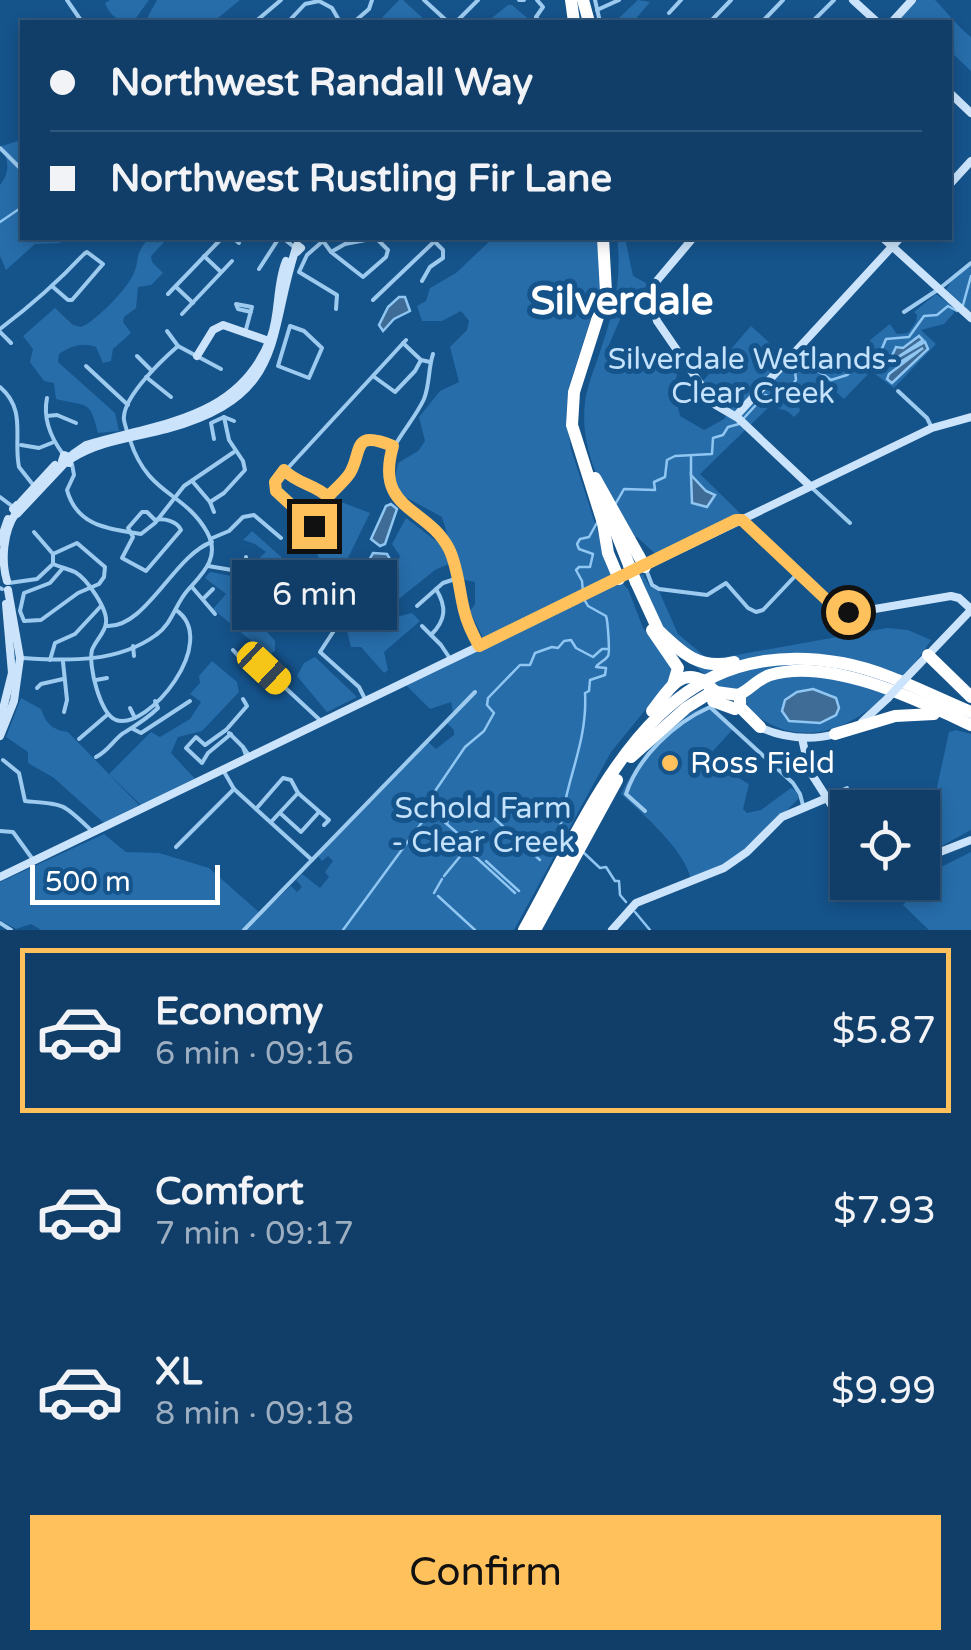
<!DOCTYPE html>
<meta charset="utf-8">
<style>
body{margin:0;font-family:"Varela Round",sans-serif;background:#1e4971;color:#f1f3f6;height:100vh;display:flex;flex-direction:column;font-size:38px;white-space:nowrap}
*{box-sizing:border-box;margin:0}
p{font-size:32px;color:#9caec0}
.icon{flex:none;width:55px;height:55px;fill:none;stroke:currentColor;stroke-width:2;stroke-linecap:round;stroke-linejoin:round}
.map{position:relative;height:930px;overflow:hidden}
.drawer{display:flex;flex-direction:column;background:#103e68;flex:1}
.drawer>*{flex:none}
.guide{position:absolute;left:20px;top:20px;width:932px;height:220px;border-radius:0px;box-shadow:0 5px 15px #0003,0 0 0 2px #30577c;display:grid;align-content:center;height:220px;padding:0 30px;background:#103e68}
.tools{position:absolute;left:830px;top:790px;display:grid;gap:20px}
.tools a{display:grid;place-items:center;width:110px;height:110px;border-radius:0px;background:#103e68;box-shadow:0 5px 15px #0003,0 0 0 2px #30577c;font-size:50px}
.scale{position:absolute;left:30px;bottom:25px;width:190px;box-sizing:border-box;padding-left:10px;border:5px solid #fff;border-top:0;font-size:28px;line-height:35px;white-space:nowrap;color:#fff;-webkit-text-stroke:8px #15538b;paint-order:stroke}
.end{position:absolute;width:45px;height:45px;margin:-22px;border:12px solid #ffc15c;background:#111;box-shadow:0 0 0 5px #111}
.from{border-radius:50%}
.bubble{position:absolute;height:70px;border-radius:0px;background:#103e68;box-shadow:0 5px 15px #0003,0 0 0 2px #30577c;font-size:32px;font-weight:600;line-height:70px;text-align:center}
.car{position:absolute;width:30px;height:60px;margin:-30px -15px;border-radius:12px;box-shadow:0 0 8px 2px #0007;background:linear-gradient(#f5c518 24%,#345 0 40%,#f5c518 0 76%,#345 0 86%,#f5c518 0)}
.guide b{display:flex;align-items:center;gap:35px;height:95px;font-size:38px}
.guide b+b{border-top:2px solid #30577c}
.guide i{width:25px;height:25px;background:#f1f3f6}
ul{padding:18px 0 0;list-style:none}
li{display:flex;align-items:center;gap:30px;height:165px;margin:0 20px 15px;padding:0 10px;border:5px solid transparent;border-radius:0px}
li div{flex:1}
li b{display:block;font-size:38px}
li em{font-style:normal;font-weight:600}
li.on{border-color:#ffc15c}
li>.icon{width:90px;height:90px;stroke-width:1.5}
.action{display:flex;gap:20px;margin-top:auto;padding:20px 30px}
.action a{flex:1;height:115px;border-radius:0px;background:#ffc15c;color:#111;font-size:40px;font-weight:600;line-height:115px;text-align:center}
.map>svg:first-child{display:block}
.green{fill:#276daa}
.water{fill:#3f6c96;stroke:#90c6f2;stroke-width:2.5}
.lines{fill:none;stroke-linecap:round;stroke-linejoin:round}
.stream{stroke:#90c6f2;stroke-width:2.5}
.street{stroke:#9dcaef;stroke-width:4}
.secondary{stroke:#cbe4fb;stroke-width:8}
.highway{stroke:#fff;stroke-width:12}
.secondary-bridge{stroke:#cbe4fb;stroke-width:8}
.highway-bridge{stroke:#fff;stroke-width:12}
.route{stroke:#ffc15c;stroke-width:12}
.poi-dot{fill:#ffc15c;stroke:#15538b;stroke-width:4}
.labels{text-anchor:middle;stroke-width:10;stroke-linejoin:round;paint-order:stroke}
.park-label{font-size:30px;fill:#c4e2fb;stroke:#15538b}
.poi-label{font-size:30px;fill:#fff;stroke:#15538b;text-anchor:start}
.district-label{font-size:40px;font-weight:bold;fill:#fff;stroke:#15538b}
</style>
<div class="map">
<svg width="971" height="930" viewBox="0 0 971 930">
<rect width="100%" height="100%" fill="#15538b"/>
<g class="green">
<path d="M 110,0 L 149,0 L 133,22 C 118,22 111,17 105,3 Z"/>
<polygon points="157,0 240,0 213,22 145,22"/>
<polygon points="399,0 403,0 427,22 378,22"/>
<polygon points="638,0 650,2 634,21 615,22"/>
<path d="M 917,0 L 935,0 C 948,13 956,25 971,37 L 971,71 L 950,51 L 950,22 L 897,22 Z"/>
<polygon points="508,5 512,5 532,22 487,22"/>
<path d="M 22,126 L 22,238 L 65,238 L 60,243 L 35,244 L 6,270 L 0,256 L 0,185 C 11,171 8,161 2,146 L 18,141 Z"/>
<path d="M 149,238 L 168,238 L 151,256 L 152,262 L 163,273 L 151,285 L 138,287 L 136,308 L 124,317 L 123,322 L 131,333 L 113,349 L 111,361 L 103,363 L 96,347 C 82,342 71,346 59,354 L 58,362 L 115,413 L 119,431 L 98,433 C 90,398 86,407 56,399 L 54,383 L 44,381 L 30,362 L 33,349 L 23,336 L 55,308 L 73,325 L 81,327 C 95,322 127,289 133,275 C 141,258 133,256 149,238 Z"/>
<polygon points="493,238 599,238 600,289 568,390 566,419 571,449 611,573 609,578 483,638 470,611 475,604 475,582 461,579 442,517 400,494 394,483 398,463 418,451 425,441 419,417 440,391 459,382 450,347 467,330 469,321 461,311 442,321 422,321 417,306 426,301 430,288 456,273"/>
<path d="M 617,238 L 625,238 L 633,276 L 646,283 L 647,289 L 622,315 L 608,347 L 631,367 L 667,348 L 679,365 L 674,388 L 680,416 L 704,430 L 724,419 L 728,413 L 716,406 L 702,382 L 751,326 L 782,354 L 788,356 L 800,347 C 814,358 824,348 843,367 L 874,351 L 874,348 L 868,347 L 870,340 L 890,324 L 897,334 L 908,333 L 916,322 L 917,315 L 914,312 L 936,294 L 950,304 L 954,313 L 944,324 L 921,330 L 936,344 L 894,388 L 871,371 L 844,399 L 835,391 L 828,398 L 813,387 L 805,389 L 797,399 L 800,411 L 794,417 L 787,411 L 770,406 L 700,474 L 745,518 L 725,522 L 718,532 L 661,559 L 637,537 L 633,537 C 605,499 579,451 585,402 C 587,387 593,372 598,358 C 612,316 623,282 617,238 Z"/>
<polygon points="971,263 971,311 969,311 946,290 953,278"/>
<polygon points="341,502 370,513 344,566 320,561 315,549 305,544 330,536 332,527 327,520"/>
<polygon points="406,518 440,544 449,564 435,570 390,606 400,616 412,613 420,621 384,652 388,670 384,673 361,647 351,647 346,627 365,616 362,605 355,602 397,566 400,556 392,544"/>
<path d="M 252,531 L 306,579 L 306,590 L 295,592 L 287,605 L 286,621 L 268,618 L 261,625 L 275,641 L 275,651 L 268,655 L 213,609 L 226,594 L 205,578 L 210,572 L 237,577 L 254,593 C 272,585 270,572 260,557 L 266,552 L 255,544 L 243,540 Z"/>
<path d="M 643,574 L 650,587 L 659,591 L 678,634 L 709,660 L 887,628 L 908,630 L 931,640 C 901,687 845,749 782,729 C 762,722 747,709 730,696 C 708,679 687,660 670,637 C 656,619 648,596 638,576 Z"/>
<polygon points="616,580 619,585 623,584 628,589 643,628 673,666 668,682 611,752 514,930 41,930 31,924 16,929 0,920 0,882 104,834 126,852 159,853 209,868 261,914 291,886 297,892 302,887 296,880 302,874 320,888 329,877 325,872 333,861 328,856 322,861 318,856 427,741 436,749 454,735 454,730 445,721 451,715 454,717 451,702 430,709 404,683"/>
<polygon points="315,657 357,697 327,712 297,676 304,663"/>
<polygon points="212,661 237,682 239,692 202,731 178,737 171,753 197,781 144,808 109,774 151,732 160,737 190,719 201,702 190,694 200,683 199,676"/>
<path d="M 21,698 L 41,709 C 46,724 53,730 68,732 L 139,805 L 104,823 L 54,778 L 28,763 L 28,752 L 6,737 Z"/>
<path d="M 711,705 L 735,727 L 711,753 L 728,772 L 749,784 L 743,809 L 747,813 L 761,810 L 791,788 L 796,791 L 799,798 L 744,854 L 691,880 C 686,851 643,814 621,794 C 639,758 670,715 711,705 Z"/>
<polygon points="956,730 971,734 971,830 938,848 923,852 949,732"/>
<polygon points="971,852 971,930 929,930 903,905 937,869"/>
</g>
<g class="water">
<polygon points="399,297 405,297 410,311 394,319 383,331 379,325 388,307"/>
<polygon points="919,336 923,340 895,359 925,342 928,349 892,383 887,379 889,374 923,348 897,364 890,360 896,347 903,348"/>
<polygon points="691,475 706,491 715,495 707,507 692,503"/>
<polygon points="391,504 397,509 385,544 380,546 371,539 386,506"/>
<polygon points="373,553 387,554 391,561 364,582 359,579"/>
<polygon points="813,689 836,698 839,708 836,715 820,723 789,721 782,711 785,700 797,692"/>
</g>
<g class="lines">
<g class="stream">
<polyline points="0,222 22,207"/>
<polyline points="56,238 58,239"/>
<polyline points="963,305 971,276"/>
<path d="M 744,418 L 765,395 L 782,398 L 796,380 L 795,371 C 811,364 819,371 831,380 L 847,375 L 863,362 L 878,358 L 886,339 L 909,337 L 924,316 L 937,315 L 948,306 L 957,311"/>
<polyline points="691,457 691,475"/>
<polyline points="616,503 624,489 655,490 654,482 665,477 667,460 675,456 712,454 713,438 723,435 728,427 739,424"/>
<polyline points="583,592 582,581 576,570 579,567 590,567 593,554 579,549 577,544 580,539 589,537 598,521"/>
<polyline points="432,806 444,806 450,811 447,824"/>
<polyline points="494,818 540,860"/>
<polyline points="442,820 455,831"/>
<polyline points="461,835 477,831"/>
<path d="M 568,838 L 560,830 C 565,782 588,742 585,693 L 589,691 L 590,680 L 605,675 L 606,668 L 596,667 C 599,662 605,661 608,656 C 610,653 608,622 606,616 L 588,606 L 584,599"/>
<polyline points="468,850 515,893"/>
<polyline points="583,852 600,868 606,867 615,881 619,881 620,895 626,902"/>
<polyline points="486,861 519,891"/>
<polyline points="444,876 467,848 476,844 456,832"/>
<polyline points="434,893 442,879"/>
<polyline points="438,896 475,930"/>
<polyline points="635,912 650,930"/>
<polyline points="343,930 431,810 429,800 465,747 484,731 494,713 487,705 488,698 520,665 530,665 535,653 552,647 558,648 564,641 571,640 576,648 593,657 602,649 607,649"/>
</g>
<g class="street">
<polyline points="67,0 82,22"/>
<polyline points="424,0 448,22"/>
<polyline points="519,0 524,0"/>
<polyline points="537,0 543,7 536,17 540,22"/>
<polyline points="595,0 600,22"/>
<polyline points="597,10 619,0"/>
<polyline points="669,13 681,0"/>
<polyline points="255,22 281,0"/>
<polyline points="288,22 305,4 319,1 332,8 340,22"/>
<polyline points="354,22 369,9 372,0"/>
<polyline points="456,22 478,0"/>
<polyline points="710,22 731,0"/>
<polyline points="762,22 783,0"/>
<polyline points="812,22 834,0"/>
<polyline points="0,148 22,170"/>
<polyline points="233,238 239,243"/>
<polyline points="283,238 294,247"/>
<polyline points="331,252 363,277 386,257 388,250 376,238 345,244 331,252 323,241 307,255 299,272 337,295 336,309"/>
<polyline points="204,256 221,272"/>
<polyline points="259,269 279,238"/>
<polyline points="422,281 430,267 443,258 443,250 435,242"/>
<polyline points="176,287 193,303"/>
<polyline points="168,294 222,238"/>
<polyline points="373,300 438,238"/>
<polyline points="904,312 939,289 971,263"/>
<polyline points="182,314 232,261"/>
<polygon points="290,326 304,331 322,348 309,378 278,366"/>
<path d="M 0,329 C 33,304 56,284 84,254 L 87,252 L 103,264 L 72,300 L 68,300 L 53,287"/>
<polyline points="167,331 178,346 221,369"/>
<polyline points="0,332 11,343"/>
<polyline points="245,333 252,307 236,304 238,309 251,312"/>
<polyline points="403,343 421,360 430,362"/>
<path d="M 433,354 C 428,369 430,384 424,399 C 408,434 368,459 400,502 C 415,521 438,527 449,550 C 464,579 462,612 478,644"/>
<polyline points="137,356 152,371"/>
<polyline points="86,366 128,405"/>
<polyline points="373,376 395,392 415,371 421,360"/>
<polyline points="146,377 171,397"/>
<path d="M 0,387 C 27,410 13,438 19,467 L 34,486"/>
<polyline points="898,391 927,418 932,428"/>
<path d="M 47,398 C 43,418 51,438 63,454"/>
<polyline points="47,416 57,415 76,423"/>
<path d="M 127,432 C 126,426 123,421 124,416 C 126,394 162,360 178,346"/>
<polyline points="214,439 211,423 224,417 234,421"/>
<polyline points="21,445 39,448 54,442"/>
<path d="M 72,464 L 74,475 L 67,490 C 77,527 110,529 141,534 L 155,523 L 184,486 L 234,452"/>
<path d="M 285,470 C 298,485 317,487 332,501"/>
<polyline points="193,482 210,502 224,493 245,470 243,461 229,440 224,417"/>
<polyline points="810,486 850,523"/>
<polyline points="0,497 12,506"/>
<path d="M 328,497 C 335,489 344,481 350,473 C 363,450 353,429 393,446"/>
<polyline points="210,502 214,512"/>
<path d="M 142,512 L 147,512 L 155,520 C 164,518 177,521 181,530 L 146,571 L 122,558 L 133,537 L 128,528 Z"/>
<polyline points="317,527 312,526 279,495 275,482 406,340"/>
<path d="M 34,532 L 53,554 L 53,564 C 60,567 68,569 75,572 C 87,579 108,609 106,623 C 105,633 95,641 92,650 C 88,665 100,714 116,720 C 148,731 221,641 176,610"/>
<polyline points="210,539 229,531 243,517 254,515 281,538"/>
<polyline points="53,554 77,543 105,567 104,577 99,584 78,593 41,620 24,621 20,611 24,593 50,583 63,568"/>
<polyline points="208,566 244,572 248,570 246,557"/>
<polyline points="248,570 251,582"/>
<polyline points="647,572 652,585 659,589 707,595 726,583 748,608 756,612 763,610 798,573"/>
<polyline points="9,583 37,579 53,564"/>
<polyline points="192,587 215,614"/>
<polyline points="0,588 2,589"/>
<polyline points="308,595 337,626 320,652 359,687 366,701"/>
<polyline points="204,598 213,589"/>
<polyline points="417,606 443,583 458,578"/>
<path d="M 106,626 C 146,629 174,555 212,542"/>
<polyline points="422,626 441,645 451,660"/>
<path d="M 431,635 C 446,620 447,607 436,589"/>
<polyline points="133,646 134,656"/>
<polyline points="233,650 241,659 264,668 322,722"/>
<path d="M 23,658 C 67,661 118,663 156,635 C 172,624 175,605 187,591 C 203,573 221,557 207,532 C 184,491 148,496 130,440"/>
<polyline points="50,660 55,643 75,634 101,606"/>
<polyline points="63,662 67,700 64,712"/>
<polyline points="96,680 107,678"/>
<polyline points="37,688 41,684 63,679"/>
<polyline points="130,708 135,718"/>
<polyline points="133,729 141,733 190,701"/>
<polyline points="229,733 243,747"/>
<polyline points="231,734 208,753 202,763 186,748 196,737 205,745 226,730 247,706 243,699"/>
<polyline points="79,739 107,715"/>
<path d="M 96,757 C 108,751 112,742 122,734 C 135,726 147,719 158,708 L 155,701"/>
<polyline points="247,758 243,747 250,757"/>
<path d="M 3,760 L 19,773 L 25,801 C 67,805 61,802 93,832"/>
<polyline points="223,770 234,789 312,860"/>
<polyline points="827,798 847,788"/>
<polyline points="256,809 283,778 291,780 298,793"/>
<path d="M 645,811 L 626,794 C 638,757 674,723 710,707 L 793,783 L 800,794 L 804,809"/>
<polyline points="280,813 301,832 319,812"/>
<polyline points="271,822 298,793 329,820 324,825"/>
<polyline points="0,831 13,832 34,861"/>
<polyline points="176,847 234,789"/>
<polyline points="0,923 11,930"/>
<polyline points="244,930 475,692"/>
</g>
<g class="secondary">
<polyline points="853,0 877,22"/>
<polyline points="892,22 912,0"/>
<polyline points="950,93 971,113"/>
<polyline points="950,184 971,161"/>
<polyline points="693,238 655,283 652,301 657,321 714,404 738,418 810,486"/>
<polyline points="883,238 971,318"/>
<polyline points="197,356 213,330 223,325 269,341"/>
<polyline points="736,416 900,238"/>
<path d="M 73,454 L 86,445 C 159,423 240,420 271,337 C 280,313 276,285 286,261"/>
<polygon points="64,455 70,457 69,463 62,461"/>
<path d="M 71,459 C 98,441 136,437 167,429 C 289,395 266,336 297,245 L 301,248 L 297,252"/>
<polyline points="21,502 55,465"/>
<polyline points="17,505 13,509 17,514 64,464"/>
<polyline points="742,520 830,603 857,612 951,596 959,598 971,609"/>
<polyline points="0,542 8,519"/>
<path d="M 7,581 C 1,561 3,531 16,513"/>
<polyline points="906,678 971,610"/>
<polyline points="0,721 12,673 6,604"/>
<polyline points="862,722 888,698"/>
<path d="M 757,726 C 782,738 809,741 836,734"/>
<polyline points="0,736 14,701 20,658 8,590"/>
<polyline points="802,738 809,770 848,831"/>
<polyline points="922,859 971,840"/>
<polyline points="0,877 932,428 971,417"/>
<polyline points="612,930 636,903 724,868 747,852 782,817 827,798"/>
</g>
<g class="highway">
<polyline points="571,0 574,22"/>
<polyline points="583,0 589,22"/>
<polyline points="603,238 606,292 574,392 572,425 603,523 608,553 619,579"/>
<polyline points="595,478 645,567"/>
<polyline points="606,507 629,565"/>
<polyline points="636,582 660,634"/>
<path d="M 656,628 C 680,651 698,671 734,662"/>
<polyline points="652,630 678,668 673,685"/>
<polyline points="928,655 971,697"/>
<path d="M 716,692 L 738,695 C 750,690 757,679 770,675 C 830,657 918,700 971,725"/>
<polyline points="740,698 740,707 760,727"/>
<polyline points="713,701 735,709"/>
<path d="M 652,711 C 666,694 678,668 702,680"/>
<polyline points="835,734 895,716 934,714"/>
<polyline points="631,757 686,708 710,693"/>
<path d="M 524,930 C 597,800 656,629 842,663 C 886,671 930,695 971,712"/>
<polyline points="535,930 617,780"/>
</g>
<polyline class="secondary-bridge" points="888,698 906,678"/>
<g class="highway-bridge">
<polyline points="629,565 636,582"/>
<polyline points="702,680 716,692"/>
</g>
</g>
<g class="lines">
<path class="route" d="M 314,526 L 276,491 L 275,482 L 284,470 C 297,484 315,484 328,497 C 335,489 344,482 350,473 C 363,451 351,429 393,446 C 374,511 427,506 449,549 C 458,567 459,590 464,610 C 467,623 473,635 479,646 L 736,520 L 742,520 L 830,603 L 848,612"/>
</g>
<circle class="poi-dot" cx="670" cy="763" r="10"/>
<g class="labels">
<g class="park-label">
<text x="753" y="369">Silverdale Wetlands-<tspan x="753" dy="34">Clear Creek</tspan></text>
<text x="483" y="818">Schold Farm<tspan x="483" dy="34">- Clear Creek</tspan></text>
</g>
<g class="poi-label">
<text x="690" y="773">Ross Field</text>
</g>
<g class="district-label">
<text x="622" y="314">Silverdale</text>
</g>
</g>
</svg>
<div class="tools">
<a><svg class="icon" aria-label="locate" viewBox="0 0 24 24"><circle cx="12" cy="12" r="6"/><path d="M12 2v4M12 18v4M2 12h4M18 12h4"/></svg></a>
</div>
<div class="scale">500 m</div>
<i class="end from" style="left:848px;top:612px"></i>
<i class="end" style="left:314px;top:526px"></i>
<div class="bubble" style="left:232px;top:560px;width:165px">6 min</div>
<i class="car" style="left:264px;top:668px;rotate:133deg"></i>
<div class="guide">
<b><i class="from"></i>Northwest Randall Way</b>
<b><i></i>Northwest Rustling Fir Lane</b>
</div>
</div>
<section class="drawer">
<ul>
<li class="on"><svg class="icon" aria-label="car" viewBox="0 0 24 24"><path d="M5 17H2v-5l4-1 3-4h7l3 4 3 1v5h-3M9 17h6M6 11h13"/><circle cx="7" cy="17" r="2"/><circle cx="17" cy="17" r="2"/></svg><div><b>Economy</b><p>6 min · 09:16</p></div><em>$5.87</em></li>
<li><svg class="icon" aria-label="car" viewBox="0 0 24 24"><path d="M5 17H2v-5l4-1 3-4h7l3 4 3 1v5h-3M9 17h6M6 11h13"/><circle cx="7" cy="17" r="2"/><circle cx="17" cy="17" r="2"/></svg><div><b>Comfort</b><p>7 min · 09:17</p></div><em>$7.93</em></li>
<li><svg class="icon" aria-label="car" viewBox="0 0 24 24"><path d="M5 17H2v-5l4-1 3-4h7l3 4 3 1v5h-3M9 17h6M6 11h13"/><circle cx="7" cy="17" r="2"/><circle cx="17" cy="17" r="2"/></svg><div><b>XL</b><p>8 min · 09:18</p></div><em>$9.99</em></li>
</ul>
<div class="action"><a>Confirm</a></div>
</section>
